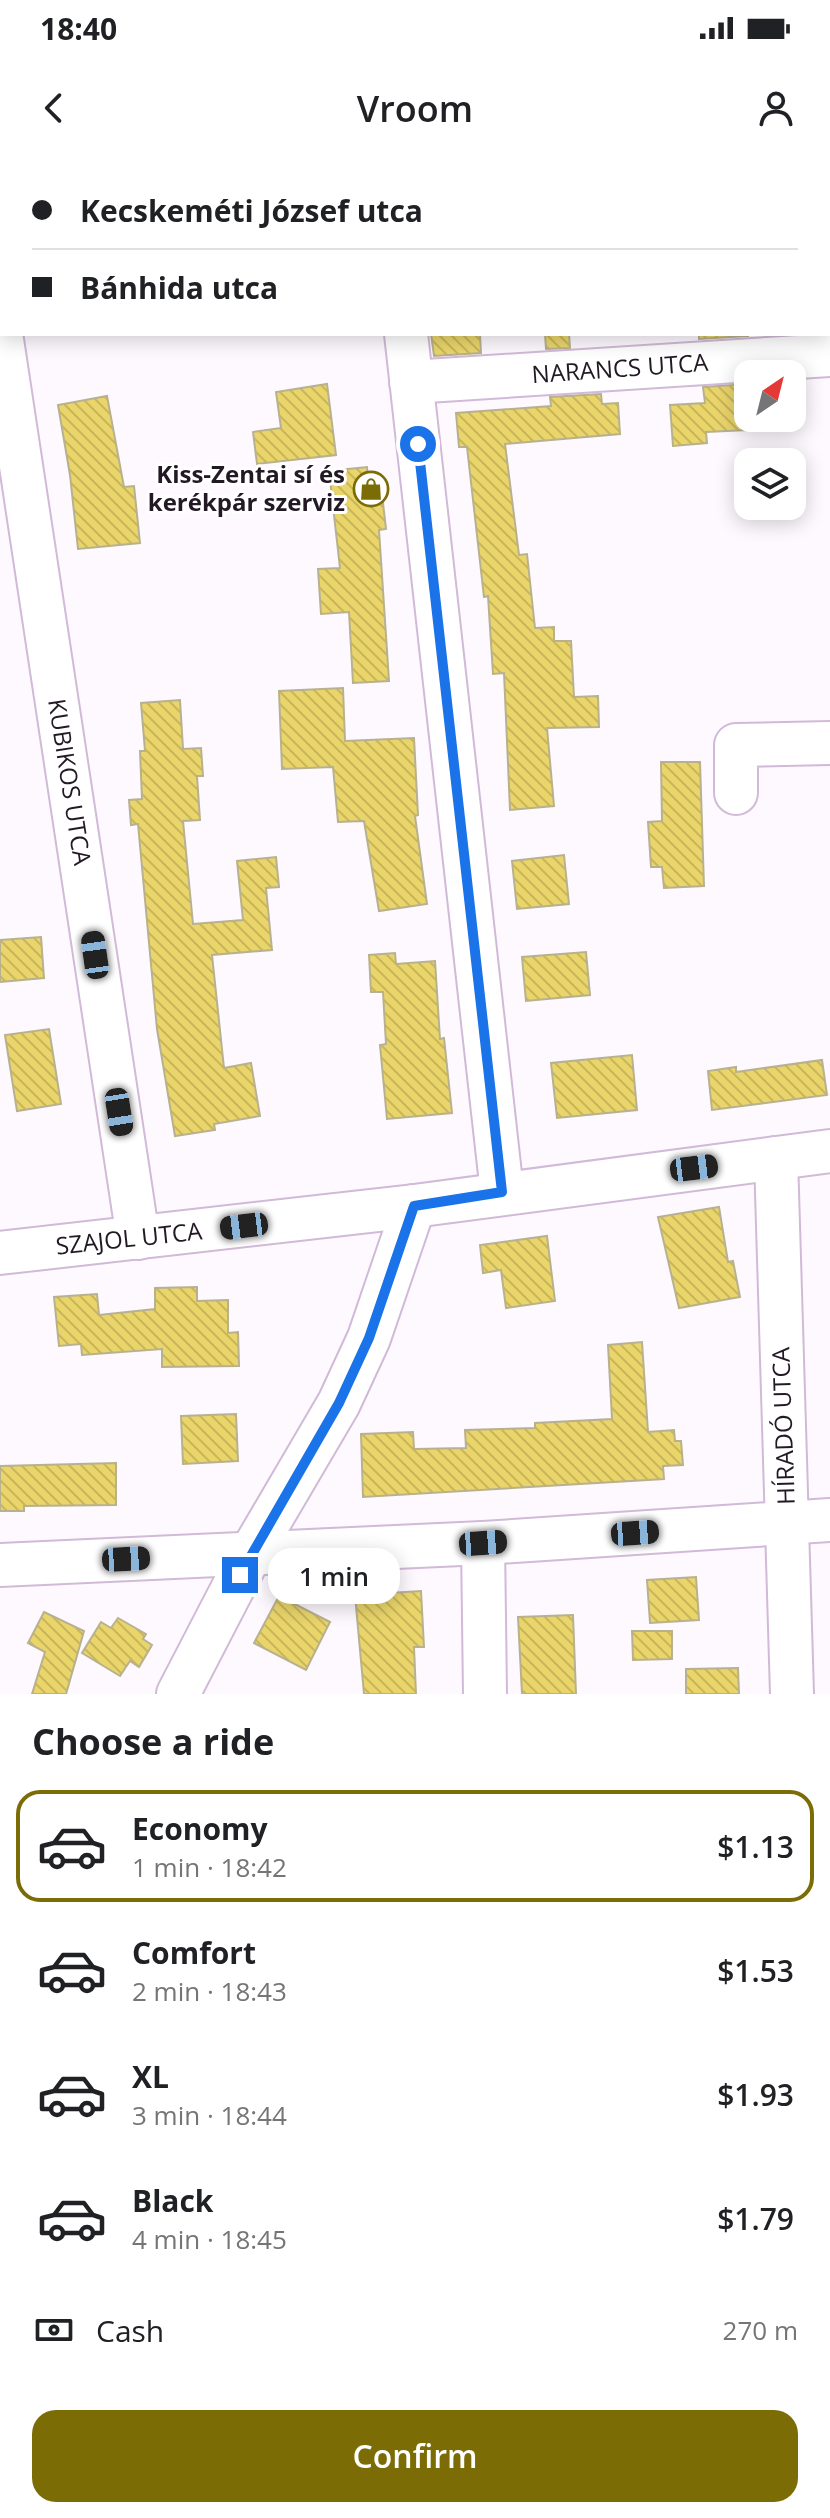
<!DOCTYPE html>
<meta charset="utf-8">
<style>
body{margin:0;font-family:"Open Sans",sans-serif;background:#f6f6f6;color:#202124;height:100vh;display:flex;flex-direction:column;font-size:30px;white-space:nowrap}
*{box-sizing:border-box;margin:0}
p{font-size:26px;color:#757577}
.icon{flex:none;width:44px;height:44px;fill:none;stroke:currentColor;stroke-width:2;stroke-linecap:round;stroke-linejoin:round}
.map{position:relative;height:1534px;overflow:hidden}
.side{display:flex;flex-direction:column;background:#fff;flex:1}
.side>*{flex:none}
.guide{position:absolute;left:0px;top:0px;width:830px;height:176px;box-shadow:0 4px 20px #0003;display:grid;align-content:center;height:176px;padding:0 32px;background:#fff}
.needle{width:52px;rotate:35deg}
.buttons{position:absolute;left:734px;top:200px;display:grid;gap:16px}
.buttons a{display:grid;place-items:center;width:72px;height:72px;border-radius:16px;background:#fff;box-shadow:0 4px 20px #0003;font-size:40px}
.end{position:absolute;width:36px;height:36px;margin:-18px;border:10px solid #1a73e8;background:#fff;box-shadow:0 0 0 4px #fff}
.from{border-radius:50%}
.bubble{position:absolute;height:56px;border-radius:24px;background:#fff;box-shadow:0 4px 20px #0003;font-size:26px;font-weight:600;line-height:56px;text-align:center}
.car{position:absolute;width:24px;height:48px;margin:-24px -12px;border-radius:10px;box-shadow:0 0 6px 2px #0007;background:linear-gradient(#222 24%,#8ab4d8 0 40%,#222 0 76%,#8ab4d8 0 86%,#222 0)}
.guide b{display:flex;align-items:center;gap:28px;height:76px;font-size:30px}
.guide b+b{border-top:2px solid #e0e0e0}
.guide i{width:20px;height:20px;background:#202124}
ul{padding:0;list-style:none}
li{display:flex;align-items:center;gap:24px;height:112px;margin:0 16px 12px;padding:0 16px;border:4px solid transparent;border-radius:24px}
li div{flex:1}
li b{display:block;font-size:30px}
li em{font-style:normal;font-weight:600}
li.selected{border-color:#7c6c06}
li>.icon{width:72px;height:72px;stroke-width:1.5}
h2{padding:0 32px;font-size:36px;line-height:96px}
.pay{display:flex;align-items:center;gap:20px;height:88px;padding:0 32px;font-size:30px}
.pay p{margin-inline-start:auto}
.cta{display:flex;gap:16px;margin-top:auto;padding:16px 32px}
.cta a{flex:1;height:92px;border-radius:24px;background:#7c6c06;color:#fff;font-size:32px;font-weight:600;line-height:92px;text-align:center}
.status{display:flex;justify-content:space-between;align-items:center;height:56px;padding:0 40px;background:#fff;direction:ltr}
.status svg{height:22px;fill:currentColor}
header{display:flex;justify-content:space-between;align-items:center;height:104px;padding:0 32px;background:#fff;font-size:36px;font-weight:600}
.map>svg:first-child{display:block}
.building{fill:url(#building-back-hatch);stroke:#b8b18f;stroke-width:2}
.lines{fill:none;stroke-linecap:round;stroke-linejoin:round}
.minor-casing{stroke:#d1bad7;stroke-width:46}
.minor{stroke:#fff;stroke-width:42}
.route{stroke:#1a73e8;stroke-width:10}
.labels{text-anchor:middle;stroke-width:6;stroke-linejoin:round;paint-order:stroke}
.street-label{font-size:24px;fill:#221924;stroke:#fff}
.poi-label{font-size:24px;font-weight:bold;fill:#221924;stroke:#fff;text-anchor:end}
</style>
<div class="status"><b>18:40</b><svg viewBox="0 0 49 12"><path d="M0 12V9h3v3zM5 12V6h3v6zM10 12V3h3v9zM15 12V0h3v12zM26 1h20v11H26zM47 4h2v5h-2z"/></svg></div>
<header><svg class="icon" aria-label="back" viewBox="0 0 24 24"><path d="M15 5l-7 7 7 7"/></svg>Vroom<svg class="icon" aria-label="person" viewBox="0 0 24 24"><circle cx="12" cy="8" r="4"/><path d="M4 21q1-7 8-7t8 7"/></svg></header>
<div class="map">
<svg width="830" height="1534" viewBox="0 0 830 1534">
<defs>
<pattern id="building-back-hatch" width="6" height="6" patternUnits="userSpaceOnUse" patternTransform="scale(2)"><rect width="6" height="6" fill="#ead56b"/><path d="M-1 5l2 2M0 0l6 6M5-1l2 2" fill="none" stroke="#c8b65d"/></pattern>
</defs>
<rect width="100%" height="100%" fill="#fef9ff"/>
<g class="building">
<polygon points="431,174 480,174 481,193 434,196"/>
<polygon points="545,174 569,174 570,188 546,189"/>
<polygon points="699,174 748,174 748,176 699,179"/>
<polygon points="327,224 336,295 257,304 253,272 281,268 276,232"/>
<polygon points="748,224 748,270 706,272 707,283 673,286 670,245 705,243 703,227"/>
<polygon points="601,234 602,244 618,243 620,274 505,284 519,395 527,394 535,468 554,467 554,481 571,481 574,537 598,536 599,567 547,568 554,646 510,650 504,513 493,514 488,436 484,437 467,287 459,287 456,253 551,246 550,237"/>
<polygon points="107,236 124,327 134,326 140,383 78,389 70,315 58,245"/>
<polygon points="367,307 368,319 380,317 386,369 379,370 389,521 353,523 349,452 321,454 318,409 340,408 329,311"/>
<polygon points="343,528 345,581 414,578 418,655 415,656 427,744 379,751 364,661 338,662 333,607 282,609 279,531"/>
<polygon points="180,540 183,589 201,588 203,616 197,616 200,660 183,661 193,764 243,760 237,701 276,697 279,727 266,728 272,790 212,795 224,908 251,903 260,956 214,964 215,970 175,976 157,869 138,664 131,665 129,640 142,639 140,591 145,591 141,543"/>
<polygon points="661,602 700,602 704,726 664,728 662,707 651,707 648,662 662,661"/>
<polygon points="564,695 569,744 517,749 512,701"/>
<polygon points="41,777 44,818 0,822 0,780"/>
<polygon points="586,792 590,835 526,841 522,797"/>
<polygon points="395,793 396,804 435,801 440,879 444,878 452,953 387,959 380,885 386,884 383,832 371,832 369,795"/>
<polygon points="49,869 61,944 17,951 5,875"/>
<polygon points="632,895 637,950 557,958 551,903"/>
<polygon points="822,900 827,935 712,950 708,911 736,907 736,912"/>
<polygon points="719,1047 728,1102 733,1101 740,1137 679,1148 658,1057"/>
<polygon points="547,1076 555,1141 506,1148 501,1110 483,1113 480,1085"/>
<polygon points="197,1127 197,1141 228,1140 228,1173 238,1172 239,1206 162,1207 162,1189 82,1195 81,1184 59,1186 54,1137 97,1134 99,1155 155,1149 155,1128"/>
<polygon points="642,1182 648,1272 674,1270 675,1281 681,1281 683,1305 663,1306 664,1319 363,1337 361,1274 413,1272 414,1289 466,1288 465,1270 535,1268 535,1263 612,1259 608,1185"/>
<polygon points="236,1254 238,1301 183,1304 181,1256"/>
<polygon points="116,1303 116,1345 24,1346 24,1351 0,1351 0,1306"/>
<polygon points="696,1417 699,1460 650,1463 647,1420"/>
<polygon points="421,1431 424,1487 414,1487 416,1534 364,1534 355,1435"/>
<polygon points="279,1436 330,1462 306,1510 254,1483"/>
<polygon points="44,1452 84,1471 66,1534 32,1534 45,1492 28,1483"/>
<polygon points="573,1455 576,1534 522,1534 518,1457"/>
<polygon points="118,1458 146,1474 143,1479 152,1485 139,1507 130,1501 120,1516 82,1493 101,1462 111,1468"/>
<polygon points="632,1471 672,1471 672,1499 633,1500"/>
<polygon points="738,1508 739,1534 686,1534 686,1509"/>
</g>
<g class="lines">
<g class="minor-casing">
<g id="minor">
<polyline points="389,0 389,2"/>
<polyline points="0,167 138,1078"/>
<polyline points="406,174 502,1032"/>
<polyline points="411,222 830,195"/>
<polyline points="736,633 736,585 830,583"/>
<polyline points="776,998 792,1534"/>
<polyline points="0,1093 414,1046 830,991"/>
<polyline points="483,1383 485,1534"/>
<polyline points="0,1405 483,1383 830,1360"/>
<polyline points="178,1534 251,1393 339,1243 369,1178 414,1046"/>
</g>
</g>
<use href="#minor" class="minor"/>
</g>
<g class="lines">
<polyline class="route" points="240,1415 339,1243 369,1178 414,1046 502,1032 418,284"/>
</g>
<defs>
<g id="shop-ring" transform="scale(1.8)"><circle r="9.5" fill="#fff" stroke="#7c6c06" stroke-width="1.5"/><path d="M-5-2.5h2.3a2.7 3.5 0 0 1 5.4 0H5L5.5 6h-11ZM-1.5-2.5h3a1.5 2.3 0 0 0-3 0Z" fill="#7c6c06"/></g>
</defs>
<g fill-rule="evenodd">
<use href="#shop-ring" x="371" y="329"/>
</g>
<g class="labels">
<g class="street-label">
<text transform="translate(620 209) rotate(-4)" y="8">NARANCS UTCA</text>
<text transform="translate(69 622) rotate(81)" y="8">KUBIKOS UTCA</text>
<text transform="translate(129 1079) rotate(-6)" y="8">SZAJOL UTCA</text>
<text transform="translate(784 1266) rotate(-92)" y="8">HÍRADÓ UTCA</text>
</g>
<g class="poi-label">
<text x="345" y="323">Kiss-Zentai sí és<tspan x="345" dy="28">kerékpár szerviz</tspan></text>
</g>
</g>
</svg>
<div class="buttons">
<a><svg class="needle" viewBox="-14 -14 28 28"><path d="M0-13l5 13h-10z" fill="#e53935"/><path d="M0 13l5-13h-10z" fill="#757577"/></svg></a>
<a><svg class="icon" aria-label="layers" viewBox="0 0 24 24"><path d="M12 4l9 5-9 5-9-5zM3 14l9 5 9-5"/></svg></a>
</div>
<i class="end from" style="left:418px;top:284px"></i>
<i class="end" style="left:240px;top:1415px"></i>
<div class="bubble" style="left:268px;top:1388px;width:132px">1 min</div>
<i class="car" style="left:95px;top:795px;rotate:352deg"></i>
<i class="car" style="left:119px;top:952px;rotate:171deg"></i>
<i class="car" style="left:694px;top:1008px;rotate:83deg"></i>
<i class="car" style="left:244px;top:1066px;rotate:263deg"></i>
<i class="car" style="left:635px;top:1373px;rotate:86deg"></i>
<i class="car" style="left:483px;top:1383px;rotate:86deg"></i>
<i class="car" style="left:126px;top:1399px;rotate:87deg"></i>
<div class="guide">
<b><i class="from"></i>Kecskeméti József utca</b>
<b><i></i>Bánhida utca</b>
</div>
</div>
<section class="side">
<h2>Choose a ride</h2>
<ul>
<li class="selected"><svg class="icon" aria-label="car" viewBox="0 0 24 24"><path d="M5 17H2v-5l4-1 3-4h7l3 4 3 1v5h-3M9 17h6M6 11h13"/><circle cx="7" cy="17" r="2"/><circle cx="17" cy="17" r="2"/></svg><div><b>Economy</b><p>1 min · 18:42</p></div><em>$1.13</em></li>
<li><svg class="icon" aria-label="car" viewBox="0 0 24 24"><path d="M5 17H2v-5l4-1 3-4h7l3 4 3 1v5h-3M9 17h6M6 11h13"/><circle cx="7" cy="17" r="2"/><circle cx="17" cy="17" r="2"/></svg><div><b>Comfort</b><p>2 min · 18:43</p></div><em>$1.53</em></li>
<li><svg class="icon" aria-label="car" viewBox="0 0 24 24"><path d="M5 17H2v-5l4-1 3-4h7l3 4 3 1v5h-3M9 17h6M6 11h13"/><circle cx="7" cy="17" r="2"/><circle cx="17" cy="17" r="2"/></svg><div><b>XL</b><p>3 min · 18:44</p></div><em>$1.93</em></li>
<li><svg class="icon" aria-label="car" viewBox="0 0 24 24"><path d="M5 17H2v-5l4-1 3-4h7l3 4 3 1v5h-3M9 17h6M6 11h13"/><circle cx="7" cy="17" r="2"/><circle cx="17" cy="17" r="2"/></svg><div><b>Black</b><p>4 min · 18:45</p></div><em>$1.79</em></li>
</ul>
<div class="pay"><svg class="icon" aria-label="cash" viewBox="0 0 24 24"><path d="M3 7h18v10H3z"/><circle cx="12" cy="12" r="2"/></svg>Cash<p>270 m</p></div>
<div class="cta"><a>Confirm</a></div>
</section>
